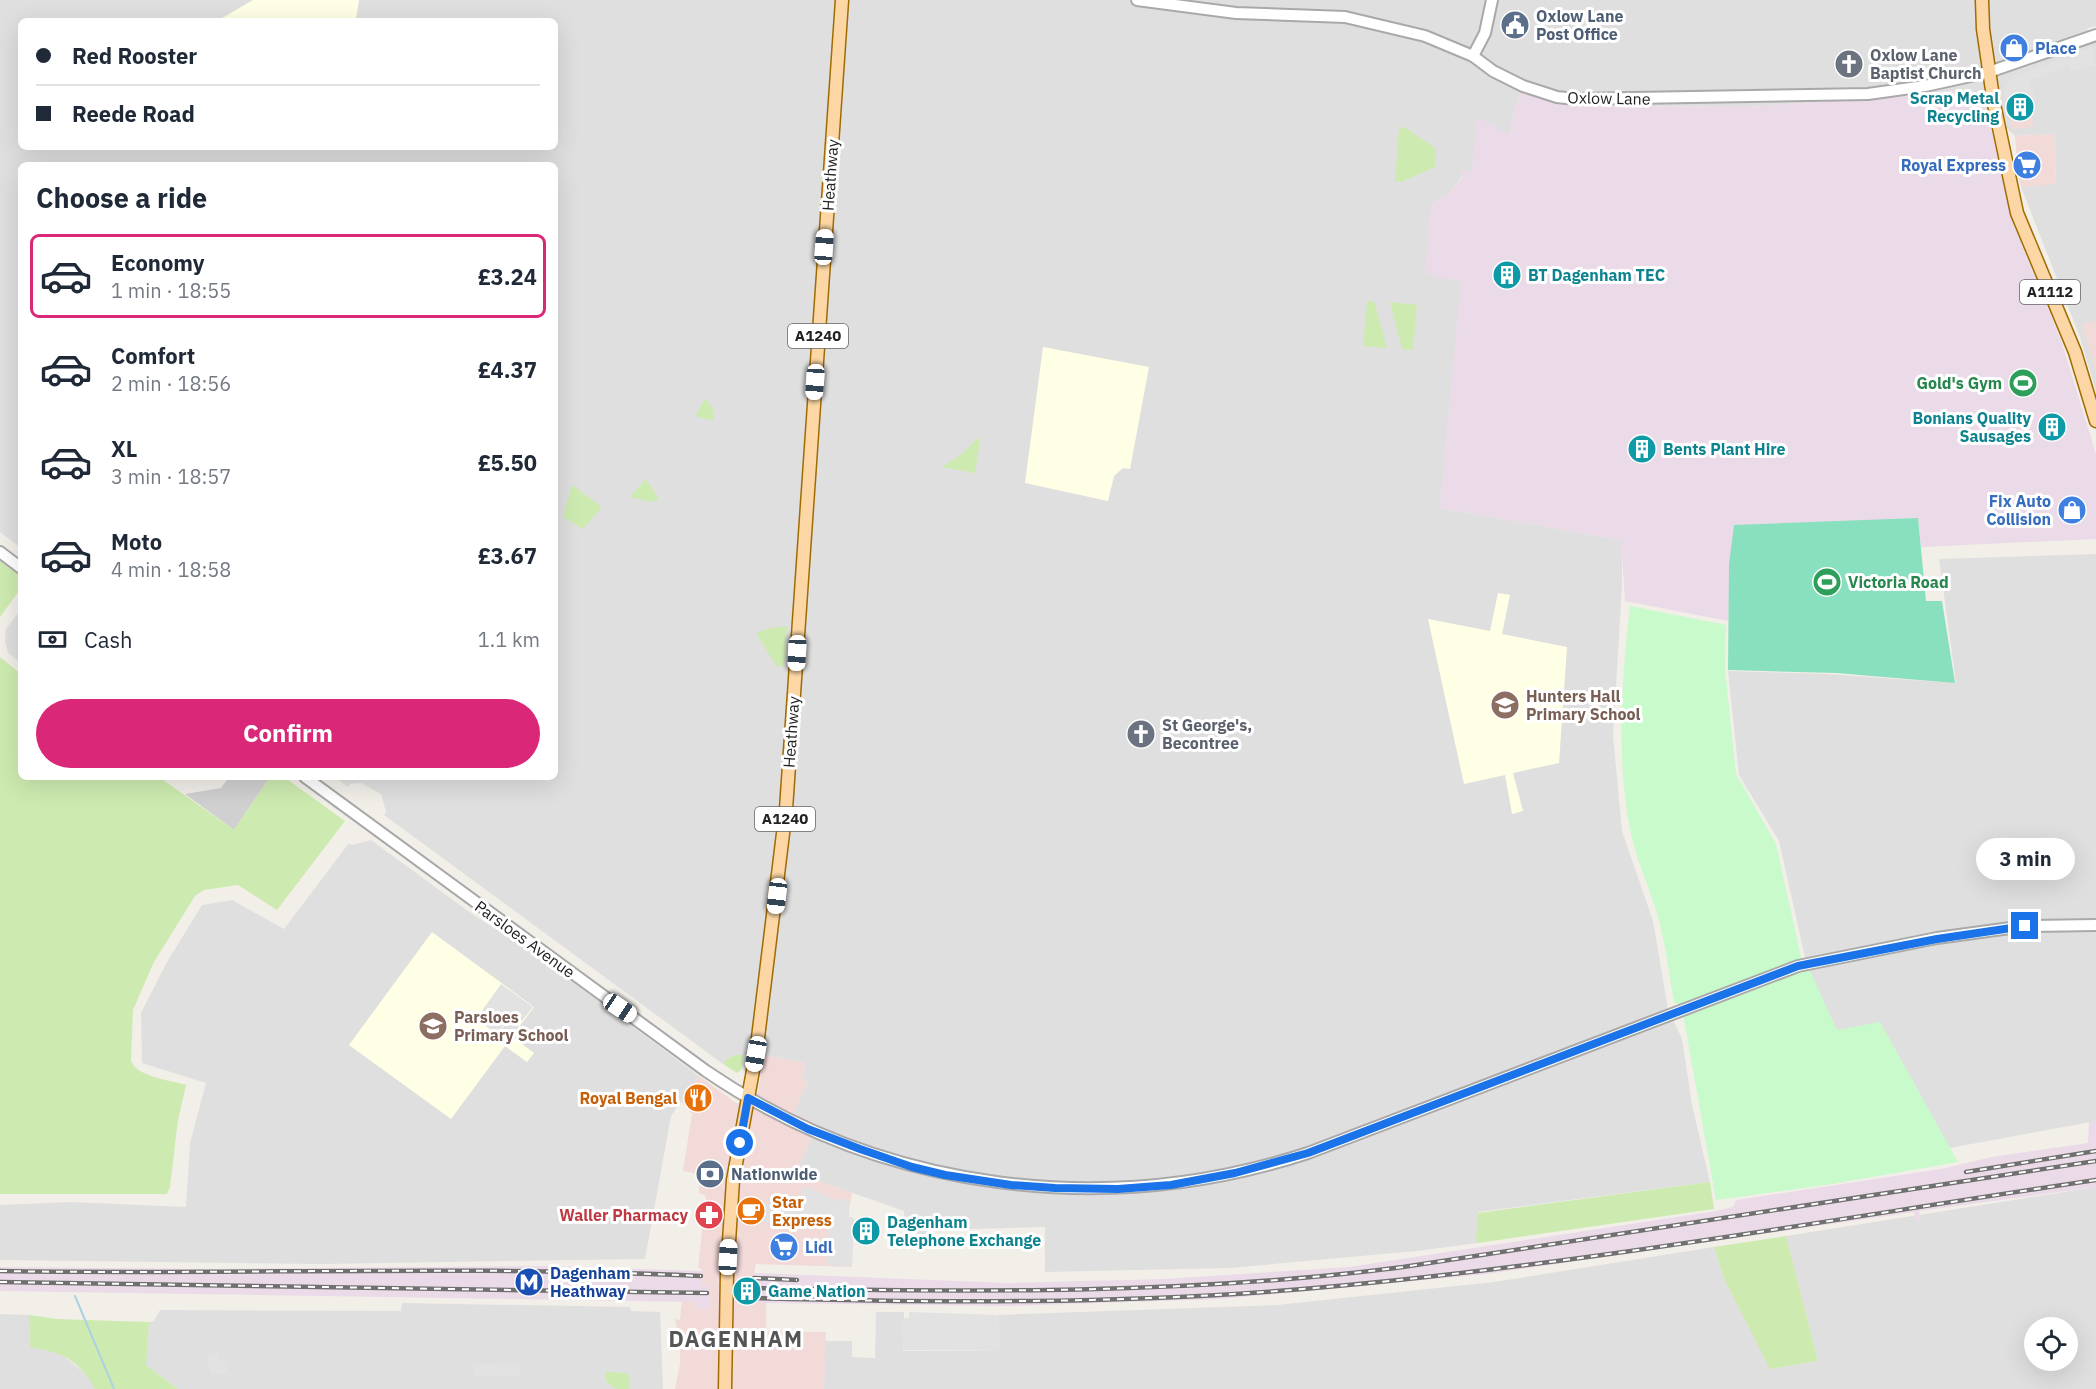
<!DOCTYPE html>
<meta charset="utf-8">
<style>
body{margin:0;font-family:"IBM Plex Sans",sans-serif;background:#f6f6f7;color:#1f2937;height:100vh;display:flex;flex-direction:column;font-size:22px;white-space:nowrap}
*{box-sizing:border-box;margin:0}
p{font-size:20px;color:#747a83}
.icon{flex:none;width:33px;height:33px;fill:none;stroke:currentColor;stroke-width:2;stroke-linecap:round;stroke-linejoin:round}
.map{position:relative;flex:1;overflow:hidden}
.side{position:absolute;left:18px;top:162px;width:540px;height:618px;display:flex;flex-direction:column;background:#fff;border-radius:9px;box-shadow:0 6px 24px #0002}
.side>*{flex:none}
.top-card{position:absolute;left:18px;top:18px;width:540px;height:132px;border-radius:9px;box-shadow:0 6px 24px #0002;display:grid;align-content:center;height:132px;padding:0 18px;background:#fff}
.controls{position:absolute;left:2024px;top:1317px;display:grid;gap:12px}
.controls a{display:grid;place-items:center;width:54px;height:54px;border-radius:50%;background:#fff;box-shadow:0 6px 24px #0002;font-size:30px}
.end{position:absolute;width:27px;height:27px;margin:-14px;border:8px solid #1a73e8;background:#fff;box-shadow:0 0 0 3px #fff}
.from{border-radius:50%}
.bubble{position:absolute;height:42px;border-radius:21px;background:#fff;box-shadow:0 6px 24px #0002;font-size:20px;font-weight:700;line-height:42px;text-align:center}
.car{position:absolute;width:18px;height:36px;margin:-18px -9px;border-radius:8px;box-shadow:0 0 4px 2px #0007;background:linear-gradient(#fff 24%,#345 0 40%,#fff 0 76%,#345 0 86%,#fff 0)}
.top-card b{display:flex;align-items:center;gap:21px;height:57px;font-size:22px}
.top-card b+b{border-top:2px solid #e0e1e3}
.top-card i{width:15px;height:15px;background:#1f2937}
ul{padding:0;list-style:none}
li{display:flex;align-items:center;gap:18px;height:84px;margin:0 12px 9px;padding:0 6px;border:3px solid transparent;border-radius:9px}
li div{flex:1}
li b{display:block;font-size:22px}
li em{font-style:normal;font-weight:700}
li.active{border-color:#db2777}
li>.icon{width:54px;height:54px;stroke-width:1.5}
h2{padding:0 18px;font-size:27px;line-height:72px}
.pay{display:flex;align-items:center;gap:15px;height:66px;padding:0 18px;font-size:22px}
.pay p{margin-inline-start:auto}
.button{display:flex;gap:12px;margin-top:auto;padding:12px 18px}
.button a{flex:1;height:69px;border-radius:36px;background:#db2777;color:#fff;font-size:24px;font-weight:700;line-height:69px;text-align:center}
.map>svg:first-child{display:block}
.residential{fill:#e0dfdf;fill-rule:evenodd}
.commercial{fill:#f2dad9}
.industrial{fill:#ebdbe8}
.education{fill:#ffffe5}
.religious{fill:#d0d0d0}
.grass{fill:#cdebb0}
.park{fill:#c8facc}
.pitch{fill:#88e0be}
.parking{fill:#e2e2e2}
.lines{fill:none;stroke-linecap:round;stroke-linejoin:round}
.stream{stroke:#aad3df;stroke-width:2}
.tertiary-casing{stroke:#a9a9a9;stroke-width:14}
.primary-casing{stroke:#a06b00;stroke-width:15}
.tertiary{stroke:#fff;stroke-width:10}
.primary{stroke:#fcd6a4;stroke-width:12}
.rail-casing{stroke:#707070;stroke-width:4.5}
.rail{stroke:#fff;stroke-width:2;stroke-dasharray:7;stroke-linecap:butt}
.route{stroke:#1a73e8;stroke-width:8}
.labels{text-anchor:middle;stroke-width:6;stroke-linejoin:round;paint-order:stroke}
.shield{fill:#fff;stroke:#646464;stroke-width:1.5}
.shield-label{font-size:15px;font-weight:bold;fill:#222}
.service-label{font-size:16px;font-weight:bold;fill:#4e5e75;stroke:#fff;text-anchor:start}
.shop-label{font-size:16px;font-weight:bold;fill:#366cbe;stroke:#fff;text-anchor:start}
.worship-label{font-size:16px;font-weight:bold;fill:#5b616d;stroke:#fff;text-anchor:start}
.street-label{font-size:16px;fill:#222;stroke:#fff}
.culture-label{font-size:16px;font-weight:bold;fill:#0d838f;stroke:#fff;text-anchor:start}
.leisure-label{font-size:16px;font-weight:bold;fill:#27864d;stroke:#fff;text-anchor:end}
.education-label{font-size:16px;font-weight:bold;fill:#785e54;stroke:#fff;text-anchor:start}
.food-label{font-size:16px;font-weight:bold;fill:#c56008;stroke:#fff;text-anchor:end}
.health-label{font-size:16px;font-weight:bold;fill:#be3a42;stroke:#fff;text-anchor:end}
.transit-label{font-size:16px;font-weight:bold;fill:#164399;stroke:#fff;text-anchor:start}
.district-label{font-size:22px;font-weight:bold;letter-spacing:1.5px;fill:#555;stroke:#fff}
</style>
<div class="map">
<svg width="2096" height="1389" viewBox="0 0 2096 1389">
<rect width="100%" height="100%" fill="#f2efe9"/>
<g class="residential">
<path d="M 0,0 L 2096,0 L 2096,26 L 2086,29 L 2096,32 L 2096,392 L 2080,337 L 2021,187 L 2056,183 L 2054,134 L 2015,136 L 1987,111 L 1955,91 L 1750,107 L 1598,106 L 1523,89 L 1514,110 L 1510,135 L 1472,171 L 1462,176 L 1450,193 L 1431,205 L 1434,277 L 1462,279 L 1440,508 L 1622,540 L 1622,587 L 1613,735 L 1622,831 L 1653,921 L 1668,1009 L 1682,1039 L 1692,1105 L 1710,1182 L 1478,1212 L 1478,1243 L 1417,1251 L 1230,1268 L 1045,1272 L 1045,1227 L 933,1230 L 931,1237 L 913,1232 L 904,1221 L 904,1211 L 796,1173 L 817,1124 L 793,1113 L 808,1080 L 802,1079 L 805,1063 L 763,1055 L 735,1055 L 728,1058 L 723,1064 L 384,815 L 386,812 L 381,794 L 361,783 L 350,784 L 348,787 L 334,777 L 555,777 L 555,165 L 21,165 L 21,548 L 0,532 ZM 21,21 L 555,21 L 555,147 L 21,147 Z"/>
<polygon points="2096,554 2096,1121 1950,1148 1880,1025 1837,1034 1806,962 1779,841 1739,775 1728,671 1827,674 1956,683 1939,559"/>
<polygon points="21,609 21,663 8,653 5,641 6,629"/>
<polygon points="371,840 468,911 547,963 699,1076 671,1116 645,1259 320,1264 0,1260 0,1205 71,1202 186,1207 190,1143 206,1083 142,1063 141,1013 167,962 202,905 232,900 284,929 349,843 352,845"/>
<path d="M 2096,1187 L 2096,1389 L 824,1389 L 825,1341 L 852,1341 L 852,1357 L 875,1358 L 876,1312 L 904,1312 L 903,1351 L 1000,1351 L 998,1315 L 1277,1305 L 1494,1282 L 1714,1247 L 1724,1279 L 1771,1369 L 1818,1361 L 1786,1236 ZM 2034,1328 L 2067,1328 L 2067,1360 L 2034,1360 Z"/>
<polygon points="402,1303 630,1307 631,1311 660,1312 663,1389 178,1389 146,1365 149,1322 154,1321 160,1310 401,1311"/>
<polygon points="0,1314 29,1315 30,1346 59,1352 88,1376 95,1389 0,1389"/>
</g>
<g class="commercial">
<polygon points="2030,101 2033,127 2012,129 2009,103"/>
<polygon points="2054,134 2056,184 2021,187 2018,176 2015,136"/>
<polygon points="2096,321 2096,368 2095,368 2082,324"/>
<polygon points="763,1055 805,1063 802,1079 808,1080 794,1113 817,1124 796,1173 852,1193 848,1217 854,1218 852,1267 756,1264 754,1273 753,1303 766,1303 766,1331 826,1332 824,1389 675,1389 680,1364 680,1341 675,1319 680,1320 682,1301 695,1302 695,1309 710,1309 710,1286 701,1286 701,1269 698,1268 706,1196 699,1193 699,1174 683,1171 692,1114 681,1101 699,1076 736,1103 750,1104 758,1092"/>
</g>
<g class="industrial">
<polygon points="1523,89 1598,106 1750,107 1955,91 1987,111 2013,224 2061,340 2096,454 2096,539 1921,547 1918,519 1735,526 1728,621 1625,601 1621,540 1440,508 1461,280 1434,277 1434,274 1425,273 1431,205 1450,193 1462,177 1462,170 1472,171 1477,117 1510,135 1514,110"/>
<polygon points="2096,1121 2096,1187 1919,1211 1920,1221 1916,1221 1914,1212 1487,1274 1221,1299 1007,1306 753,1303 754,1273 1008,1283 1164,1279 1349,1267 1716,1211 1733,1207 1736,1200 1941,1169 1991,1157 2088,1143 2089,1122"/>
<polygon points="550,1266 701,1271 701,1286 710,1286 710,1309 695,1309 695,1302 0,1291 0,1267 210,1269"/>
</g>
<g class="education">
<polygon points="253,0 359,0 356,19 368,21 217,21"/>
<polygon points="1043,347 1149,367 1130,469 1123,468 1114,476 1108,501 1025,483"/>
<polygon points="1498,593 1510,595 1502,634 1567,647 1559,763 1513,773 1523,811 1512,814 1505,775 1464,784 1428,619 1490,631"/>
<polygon points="432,932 534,1007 519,1027 509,1019 502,1029 534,1053 527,1062 505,1046 451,1119 349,1045"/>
</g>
<polygon class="religious" points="229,777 270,777 234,830 185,794 221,788"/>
<g class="grass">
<polygon points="1399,127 1406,128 1436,149 1435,167 1401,182 1395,182"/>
<polygon points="1367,301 1374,301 1387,348 1363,346"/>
<polygon points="1390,302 1417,305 1413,350 1402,349"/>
<polygon points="705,399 713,408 714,421 695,416"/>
<polygon points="978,438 980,440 975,473 942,467 962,454"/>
<polygon points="645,480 648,482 659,499 651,502 630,497"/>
<polygon points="572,485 602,507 583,529 563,517"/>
<polygon points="0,561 21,576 21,588 0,617"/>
<polygon points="787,626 784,665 777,667 756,633 771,628"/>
<path d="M 0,657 L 21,674 L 21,777 L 159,777 L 234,830 L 270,777 L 284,777 L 345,821 L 277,910 L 238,885 L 204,890 L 195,896 L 154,962 L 133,1010 L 131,1060 C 135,1077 171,1080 186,1085 L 178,1120 L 170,1187 L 167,1194 L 0,1194 Z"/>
<polygon points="735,1055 744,1055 741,1070 737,1073 723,1064 728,1058"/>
<polygon points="1710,1182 1714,1209 1478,1243 1476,1239 1478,1213"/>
<polygon points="1786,1236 1818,1361 1770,1369 1724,1279 1714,1247"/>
<path d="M 29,1315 L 57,1319 L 149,1322 L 146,1365 L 178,1389 L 95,1389 C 78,1359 63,1353 30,1347 Z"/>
<polygon points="606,1372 626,1373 630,1377 629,1389 616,1389 606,1381"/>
</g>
<g class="park">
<path d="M 1630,606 L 1726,625 L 1725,669 L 1736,774 L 1776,844 L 1803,966 L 1684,1008 L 1674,1002 C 1669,975 1666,947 1659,921 C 1651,890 1636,861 1630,829 C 1616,759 1622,676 1630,606 Z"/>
<polygon points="1809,969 1837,1030 1880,1022 1958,1162 1832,1184 1716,1200 1683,1014"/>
</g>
<polygon class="pitch" points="1918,518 1926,601 1942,601 1955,683 1836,673 1728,670 1729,564 1734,525"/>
<g class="parking">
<polygon points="2095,46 2095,65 2070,72 2068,66 2029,81 2036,99 2007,101 2004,89 2011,77"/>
<polygon points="501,984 533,1007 518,1026 509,1019 497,1034 476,1019"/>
<polygon points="802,1188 810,1188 838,1202 839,1197 849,1201 849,1217 854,1218 852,1267 827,1265 829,1217 811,1216 811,1223 762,1222 764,1203 799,1205"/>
<polygon points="909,1312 998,1315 1001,1351 903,1350 902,1318 909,1318"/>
<polygon points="207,1353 218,1353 218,1360 230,1360 227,1367 229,1374 210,1373"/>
<polygon points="473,1364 520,1365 519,1377 473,1376"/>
</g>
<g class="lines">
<polyline class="stream" points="75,1296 114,1389"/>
<g class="tertiary-casing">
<g id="tertiary">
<polyline points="1137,0 1236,13 1345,17 1425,36 1473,56 1493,71 1523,86 1557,97 1575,99 1868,94 1925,86 1989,72 2096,35"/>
<polyline points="1473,56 1485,33 1492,0"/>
<polyline points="0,552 21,568"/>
<path d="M 305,777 L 706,1071 C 883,1192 1106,1219 1308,1153 L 1798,966 L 1937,938 L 2025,926 L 2096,925"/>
</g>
</g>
<g class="primary-casing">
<g id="primary">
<polyline points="1982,0 1983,29 1994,104 2017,213 2075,352 2096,421"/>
<polyline points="725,1389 727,1272 733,1180 756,1054 786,809 842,0"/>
</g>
</g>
<use href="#tertiary" class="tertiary"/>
<use href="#primary" class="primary"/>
<g class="rail-casing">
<g id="rail">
<polyline points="1966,1172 2096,1151"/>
<path d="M 0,1271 C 234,1275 467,1265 701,1276"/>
<polyline points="754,1278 797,1280"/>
<polyline points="0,1282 707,1293"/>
<path d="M 753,1288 C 971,1292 1187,1295 1403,1267 L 2096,1161"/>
<path d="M 753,1298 C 937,1303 1120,1304 1303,1289 C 1568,1267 1832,1219 2096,1180"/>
</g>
</g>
<use href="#rail" class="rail"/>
</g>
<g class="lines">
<polyline class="route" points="740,1143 748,1098 808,1129 860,1149 912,1167 945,1175 1011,1185 1055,1188 1118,1189 1171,1185 1235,1173 1308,1153 1798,966 1937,939 2025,926"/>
</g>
<defs>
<g id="civic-disc" transform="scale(1.5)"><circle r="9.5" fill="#5c6f8a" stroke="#fff"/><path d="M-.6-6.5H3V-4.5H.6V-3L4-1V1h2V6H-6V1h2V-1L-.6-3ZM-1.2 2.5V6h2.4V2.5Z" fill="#fff"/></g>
<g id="shop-disc" transform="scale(1.5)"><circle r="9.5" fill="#3f7fe0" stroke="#fff"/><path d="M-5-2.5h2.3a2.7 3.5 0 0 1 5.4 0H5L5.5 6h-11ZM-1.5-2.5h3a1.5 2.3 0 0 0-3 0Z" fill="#fff"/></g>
<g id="church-disc" transform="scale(1.5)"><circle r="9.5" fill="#6b7280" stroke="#fff"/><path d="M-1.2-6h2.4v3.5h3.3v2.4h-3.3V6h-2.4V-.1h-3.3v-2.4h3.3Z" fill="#fff"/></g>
<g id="building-disc" transform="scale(1.5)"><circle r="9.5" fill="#0f9aa8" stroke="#fff"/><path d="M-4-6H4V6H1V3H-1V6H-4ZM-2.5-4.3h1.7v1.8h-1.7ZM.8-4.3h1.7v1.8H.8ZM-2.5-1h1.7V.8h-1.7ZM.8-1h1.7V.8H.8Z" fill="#fff"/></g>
<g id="supermarket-disc" transform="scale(1.5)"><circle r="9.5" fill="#3f7fe0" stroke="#fff"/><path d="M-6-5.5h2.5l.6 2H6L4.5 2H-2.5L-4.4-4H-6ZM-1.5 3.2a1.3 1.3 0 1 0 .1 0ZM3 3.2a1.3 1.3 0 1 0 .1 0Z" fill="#fff"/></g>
<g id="stadium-disc" transform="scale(1.5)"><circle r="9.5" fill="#2e9e5b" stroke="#fff"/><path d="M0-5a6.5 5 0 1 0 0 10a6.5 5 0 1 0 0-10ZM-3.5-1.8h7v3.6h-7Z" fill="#fff"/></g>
<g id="school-disc" transform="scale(1.5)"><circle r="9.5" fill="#8d6e63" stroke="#fff"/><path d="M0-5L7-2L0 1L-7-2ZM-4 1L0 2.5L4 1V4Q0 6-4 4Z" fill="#fff"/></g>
<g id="restaurant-disc" transform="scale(1.5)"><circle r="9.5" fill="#e8710a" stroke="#fff"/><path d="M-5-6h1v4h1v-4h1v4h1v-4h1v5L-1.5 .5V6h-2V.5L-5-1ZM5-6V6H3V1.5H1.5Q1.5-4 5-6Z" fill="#fff"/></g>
<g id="bank-disc" transform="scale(1.5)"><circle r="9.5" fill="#5c6f8a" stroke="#fff"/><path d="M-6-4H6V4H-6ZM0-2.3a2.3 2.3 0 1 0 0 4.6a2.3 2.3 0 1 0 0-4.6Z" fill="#fff"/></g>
<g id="cafe-disc" transform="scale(1.5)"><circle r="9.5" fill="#e8710a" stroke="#fff"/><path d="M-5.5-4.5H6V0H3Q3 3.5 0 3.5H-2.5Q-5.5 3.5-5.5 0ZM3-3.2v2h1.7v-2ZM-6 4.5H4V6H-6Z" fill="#fff"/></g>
<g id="pharmacy-disc" transform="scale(1.5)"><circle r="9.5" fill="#e0444e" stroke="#fff"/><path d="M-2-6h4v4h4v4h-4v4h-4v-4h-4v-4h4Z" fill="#fff"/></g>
<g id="metro-disc" transform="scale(1.5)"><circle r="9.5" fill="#1a4fb4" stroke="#fff"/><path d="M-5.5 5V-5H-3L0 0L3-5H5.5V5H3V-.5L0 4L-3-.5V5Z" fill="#fff"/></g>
</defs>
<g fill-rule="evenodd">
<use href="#civic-disc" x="1515" y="25"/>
<use href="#shop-disc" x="2014" y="48"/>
<use href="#church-disc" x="1849" y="64"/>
<use href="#building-disc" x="2020" y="107"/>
<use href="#supermarket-disc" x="2027" y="165"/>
<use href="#building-disc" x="1507" y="275"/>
<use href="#stadium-disc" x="2023" y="383"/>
<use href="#building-disc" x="2052" y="427"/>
<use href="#building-disc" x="1642" y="449"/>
<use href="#shop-disc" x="2072" y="510"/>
<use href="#stadium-disc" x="1827" y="582"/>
<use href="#school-disc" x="1505" y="705"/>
<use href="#church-disc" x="1141" y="734"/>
<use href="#school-disc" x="433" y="1026"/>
<use href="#restaurant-disc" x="698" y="1098"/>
<use href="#bank-disc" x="710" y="1174"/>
<use href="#cafe-disc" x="751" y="1211"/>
<use href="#pharmacy-disc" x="709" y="1215"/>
<use href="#building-disc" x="866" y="1231"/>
<use href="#supermarket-disc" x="784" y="1247"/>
<use href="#metro-disc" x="529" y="1282"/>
<use href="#building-disc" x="747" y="1291"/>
</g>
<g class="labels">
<g class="shield">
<rect x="2020" y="280" width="60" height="24" rx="4.5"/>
<rect x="788" y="324" width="60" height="24" rx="4.5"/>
<rect x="755" y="807" width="60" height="24" rx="4.5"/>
</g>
<g class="shield-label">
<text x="2050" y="297">A1112</text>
<text x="818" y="341">A1240</text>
<text x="785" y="824">A1240</text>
</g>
<g class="service-label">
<text x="1536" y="22">Oxlow Lane<tspan x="1536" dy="18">Post Office</tspan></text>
<text x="731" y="1180">Nationwide</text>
</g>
<g class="shop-label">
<text x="2035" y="54">Place</text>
<text x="2006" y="171" text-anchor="end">Royal Express</text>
<text x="2051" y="507" text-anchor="end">Fix Auto<tspan x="2051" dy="18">Collision</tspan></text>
<text x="805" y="1253">Lidl</text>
</g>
<g class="worship-label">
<text x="1870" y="61">Oxlow Lane<tspan x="1870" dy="18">Baptist Church</tspan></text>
<text x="1162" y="731">St George's,<tspan x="1162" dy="18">Becontree</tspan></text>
</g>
<g class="street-label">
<text transform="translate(1609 98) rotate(1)" y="6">Oxlow Lane</text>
<text transform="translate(830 175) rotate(-86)" y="6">Heathway</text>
<text transform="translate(791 732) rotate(-86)" y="6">Heathway</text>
<text transform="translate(525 939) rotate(36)" y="6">Parsloes Avenue</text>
</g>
<g class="culture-label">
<text x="1999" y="104" text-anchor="end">Scrap Metal<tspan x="1999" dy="18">Recycling</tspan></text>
<text x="1528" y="281">BT Dagenham TEC</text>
<text x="2031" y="424" text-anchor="end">Bonians Quality<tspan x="2031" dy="18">Sausages</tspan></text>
<text x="1663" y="455">Bents Plant Hire</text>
<text x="887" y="1228">Dagenham<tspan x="887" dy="18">Telephone Exchange</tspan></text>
<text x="768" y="1297">Game Nation</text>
</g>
<g class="leisure-label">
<text x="2002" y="389">Gold's Gym</text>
<text x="1848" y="588" text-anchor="start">Victoria Road</text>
</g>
<g class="education-label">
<text x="1526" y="702">Hunters Hall<tspan x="1526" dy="18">Primary School</tspan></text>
<text x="454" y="1023">Parsloes<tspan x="454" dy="18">Primary School</tspan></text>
</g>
<g class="food-label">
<text x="677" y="1104">Royal Bengal</text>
<text x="772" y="1208" text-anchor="start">Star<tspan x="772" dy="18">Express</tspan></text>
</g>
<g class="health-label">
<text x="688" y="1221">Waller Pharmacy</text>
</g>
<g class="transit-label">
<text x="550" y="1279">Dagenham<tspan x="550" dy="18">Heathway</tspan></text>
</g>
<g class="district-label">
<text x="736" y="1347">DAGENHAM</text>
</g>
</g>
</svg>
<div class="controls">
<a><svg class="icon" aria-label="locate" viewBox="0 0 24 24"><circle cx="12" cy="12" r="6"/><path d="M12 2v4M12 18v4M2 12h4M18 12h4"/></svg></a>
</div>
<i class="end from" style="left:740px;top:1143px"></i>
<i class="end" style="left:2025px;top:926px"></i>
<div class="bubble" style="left:1976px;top:838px;width:99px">3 min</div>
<i class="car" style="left:824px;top:247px;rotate:4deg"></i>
<i class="car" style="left:815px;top:382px;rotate:184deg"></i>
<i class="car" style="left:797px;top:653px;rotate:183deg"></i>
<i class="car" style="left:777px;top:896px;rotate:187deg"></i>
<i class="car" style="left:620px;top:1008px;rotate:124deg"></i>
<i class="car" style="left:756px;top:1054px;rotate:190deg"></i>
<i class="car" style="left:728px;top:1257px;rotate:3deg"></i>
<div class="top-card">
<b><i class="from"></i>Red Rooster</b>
<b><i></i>Reede Road</b>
</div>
<section class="side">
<h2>Choose a ride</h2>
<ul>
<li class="active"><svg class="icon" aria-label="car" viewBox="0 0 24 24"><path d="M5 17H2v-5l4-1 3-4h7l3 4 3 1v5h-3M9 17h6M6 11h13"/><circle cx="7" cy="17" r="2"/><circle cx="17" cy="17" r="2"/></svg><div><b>Economy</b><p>1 min · 18:55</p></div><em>£3.24</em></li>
<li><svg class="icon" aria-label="car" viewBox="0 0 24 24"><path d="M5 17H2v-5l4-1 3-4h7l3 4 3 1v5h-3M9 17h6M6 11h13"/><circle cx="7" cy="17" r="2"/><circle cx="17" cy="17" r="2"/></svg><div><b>Comfort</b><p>2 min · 18:56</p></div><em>£4.37</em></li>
<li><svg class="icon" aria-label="car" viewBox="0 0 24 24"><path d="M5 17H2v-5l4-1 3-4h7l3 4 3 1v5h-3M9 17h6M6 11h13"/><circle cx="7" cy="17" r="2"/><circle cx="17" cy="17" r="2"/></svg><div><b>XL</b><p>3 min · 18:57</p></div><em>£5.50</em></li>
<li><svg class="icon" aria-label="car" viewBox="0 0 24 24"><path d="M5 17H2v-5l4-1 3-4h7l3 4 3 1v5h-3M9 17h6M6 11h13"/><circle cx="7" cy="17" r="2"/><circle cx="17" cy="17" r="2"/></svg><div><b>Moto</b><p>4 min · 18:58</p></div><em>£3.67</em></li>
</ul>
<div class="pay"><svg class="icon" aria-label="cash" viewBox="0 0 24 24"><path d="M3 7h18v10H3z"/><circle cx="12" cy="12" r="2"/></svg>Cash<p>1.1 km</p></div>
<div class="button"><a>Confirm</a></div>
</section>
</div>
